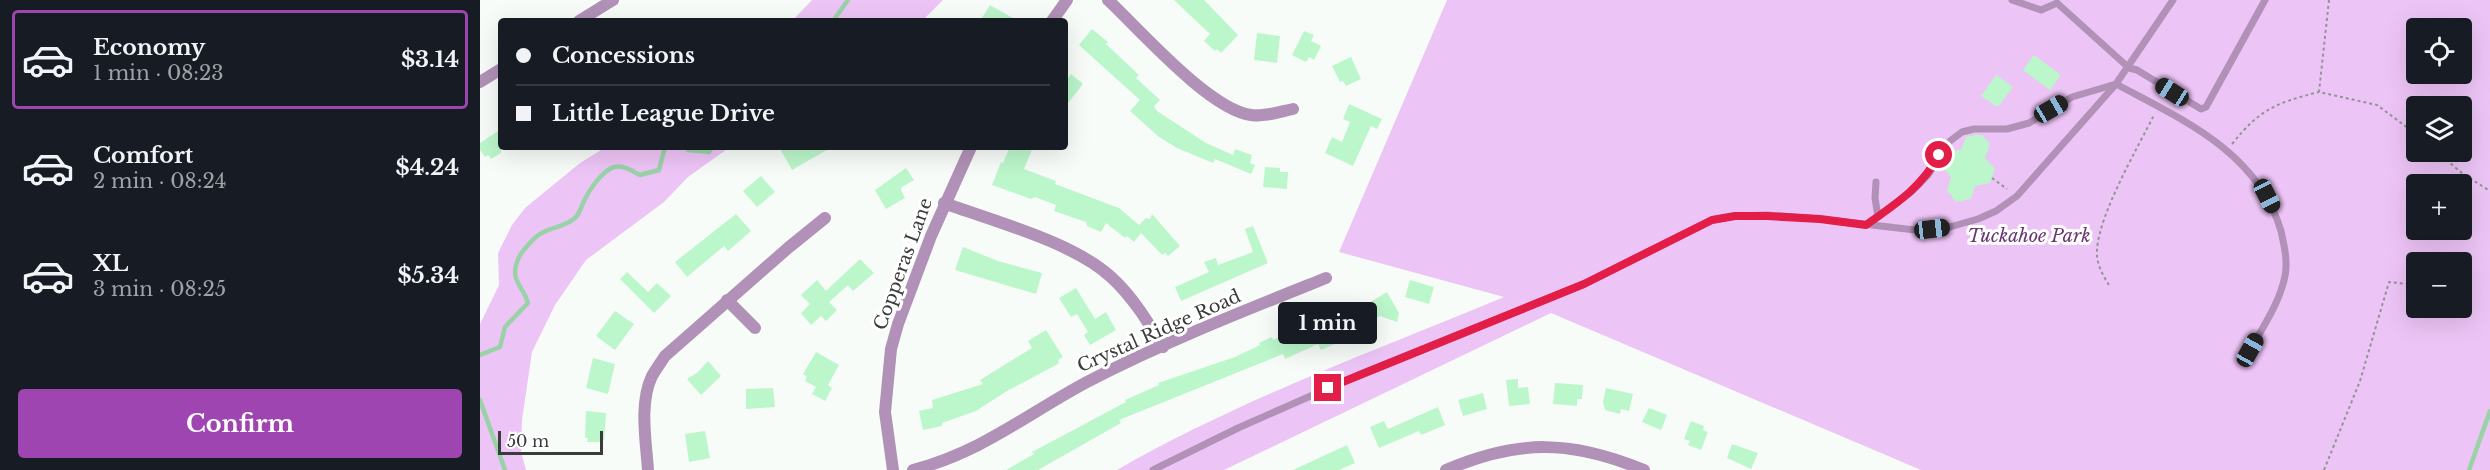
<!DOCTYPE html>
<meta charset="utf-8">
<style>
body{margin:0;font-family:"Libre Baskerville",serif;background:#242831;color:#f1f3f6;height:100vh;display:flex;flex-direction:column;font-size:22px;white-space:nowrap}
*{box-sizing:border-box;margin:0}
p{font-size:20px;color:#9ea1a6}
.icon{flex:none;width:33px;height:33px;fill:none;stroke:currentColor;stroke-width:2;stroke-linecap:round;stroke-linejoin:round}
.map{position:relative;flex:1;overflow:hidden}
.drawer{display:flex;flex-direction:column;background:#171b24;width:480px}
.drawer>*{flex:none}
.guide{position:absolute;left:18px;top:18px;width:570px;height:132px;border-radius:6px;box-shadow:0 6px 24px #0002;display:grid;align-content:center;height:132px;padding:0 18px;background:#171b24}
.fabs{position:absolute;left:1926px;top:18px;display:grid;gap:12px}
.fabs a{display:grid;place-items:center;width:66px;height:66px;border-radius:6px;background:#171b24;box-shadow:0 6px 24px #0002;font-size:30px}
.scale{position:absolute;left:18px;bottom:15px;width:105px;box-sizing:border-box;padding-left:6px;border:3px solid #3a3c3b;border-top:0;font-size:16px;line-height:21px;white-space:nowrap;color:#3a3c3b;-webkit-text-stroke:4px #fff;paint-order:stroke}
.end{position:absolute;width:27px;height:27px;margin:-14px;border:8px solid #e11d48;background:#fff;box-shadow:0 0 0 3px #fff}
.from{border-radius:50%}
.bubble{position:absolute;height:42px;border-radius:6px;background:#171b24;box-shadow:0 6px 24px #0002;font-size:20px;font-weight:800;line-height:42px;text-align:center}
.car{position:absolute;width:18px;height:36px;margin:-18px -9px;border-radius:8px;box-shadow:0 0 4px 2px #0007;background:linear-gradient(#222 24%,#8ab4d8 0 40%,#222 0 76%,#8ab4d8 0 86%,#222 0)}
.guide b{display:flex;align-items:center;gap:21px;height:57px;font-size:22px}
.guide b+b{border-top:2px solid #363941}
.guide i{width:15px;height:15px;background:#f1f3f6}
ul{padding:10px 0 0;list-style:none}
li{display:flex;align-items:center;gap:18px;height:99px;margin:0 12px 9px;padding:0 6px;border:3px solid transparent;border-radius:6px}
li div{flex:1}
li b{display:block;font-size:22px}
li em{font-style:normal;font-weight:800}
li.active{border-color:#9f45b1}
li>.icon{width:54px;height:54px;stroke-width:1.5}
.primary-button{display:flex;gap:12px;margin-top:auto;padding:12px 18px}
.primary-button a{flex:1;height:69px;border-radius:6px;background:#9f45b1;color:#fff;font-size:24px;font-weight:800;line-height:69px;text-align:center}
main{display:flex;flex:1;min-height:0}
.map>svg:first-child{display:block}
.green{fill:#edc4f6;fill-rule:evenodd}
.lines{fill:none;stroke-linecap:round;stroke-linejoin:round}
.stream{stroke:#9ad2a8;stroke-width:4.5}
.building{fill:#bcf6cb}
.path{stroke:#929593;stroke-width:2;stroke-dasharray:3 3;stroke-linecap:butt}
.service{stroke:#b191b7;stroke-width:7}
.minor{stroke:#b191b7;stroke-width:12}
.tertiary{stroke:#b191b7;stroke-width:12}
.route{stroke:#e11d48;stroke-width:8}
.labels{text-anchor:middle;stroke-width:6;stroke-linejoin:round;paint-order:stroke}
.park-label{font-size:18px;font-style:italic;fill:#683572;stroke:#fff}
.street-label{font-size:18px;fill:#3a3c3b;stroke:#fff}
</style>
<main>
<section class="drawer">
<ul>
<li class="active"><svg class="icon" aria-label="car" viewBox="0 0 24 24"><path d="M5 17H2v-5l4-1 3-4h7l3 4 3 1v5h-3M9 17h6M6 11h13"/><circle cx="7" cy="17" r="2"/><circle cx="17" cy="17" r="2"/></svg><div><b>Economy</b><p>1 min · 08:23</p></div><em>$3.14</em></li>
<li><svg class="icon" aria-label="car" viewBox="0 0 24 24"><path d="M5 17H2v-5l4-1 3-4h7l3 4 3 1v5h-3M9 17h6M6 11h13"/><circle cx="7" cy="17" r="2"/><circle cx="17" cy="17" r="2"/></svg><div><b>Comfort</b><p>2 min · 08:24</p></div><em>$4.24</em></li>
<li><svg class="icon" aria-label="car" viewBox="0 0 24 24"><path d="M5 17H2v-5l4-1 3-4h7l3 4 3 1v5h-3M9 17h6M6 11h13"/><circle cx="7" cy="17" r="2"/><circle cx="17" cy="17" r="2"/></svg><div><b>XL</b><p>3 min · 08:25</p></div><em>$5.34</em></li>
</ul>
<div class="primary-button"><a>Confirm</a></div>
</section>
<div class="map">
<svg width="2010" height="470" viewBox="0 0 2010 470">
<rect width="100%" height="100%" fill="#f8fcf9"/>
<g class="green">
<polygon points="332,0 463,0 442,21 312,21"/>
<path d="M 967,0 L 2010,0 L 2010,470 L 1441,470 L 1071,313 L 744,470 L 637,470 C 759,400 894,351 1024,297 L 859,252 ZM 1936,28 L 1982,28 L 1982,74 L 1936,74 ZM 1936,106 L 1982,106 L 1982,152 L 1936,152 ZM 1936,184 L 1982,184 L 1982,230 L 1936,230 ZM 1936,262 L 1982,262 L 1982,308 L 1936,308 Z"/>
<polygon points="126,147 250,147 208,177 184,202 106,260 75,305 52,352 42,420 41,452 46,470 0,470 0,324 19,285 18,253 32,225 45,208 100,163"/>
</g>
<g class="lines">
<g class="stream">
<polyline points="353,21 368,0"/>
<polyline points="205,147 208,150 229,152 232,147"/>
<path d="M 0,355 L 20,347 L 25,327 L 48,303 C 43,285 28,281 39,257 C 43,250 55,236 62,233 C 74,226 83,228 95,218 C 100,213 101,207 104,201 C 109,190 122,171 134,167 C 144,165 152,171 160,175 L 179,170 L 185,147"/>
<polyline points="0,400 25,470"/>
<polyline points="1989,470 2010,411"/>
</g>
</g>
<g class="building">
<polygon points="694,0 724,0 758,35 741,53 737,49 735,51 724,41 730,34"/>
<polygon points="510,5 538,21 500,21"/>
<polygon points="612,29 628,42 626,44 659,75 656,78 680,100 674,106 677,111 726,143 753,155 755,149 772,155 770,163 775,165 771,174 735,159 733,163 697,148 679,137 650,111 660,100 599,45"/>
<polygon points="824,31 834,35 831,41 841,46 834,60 829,57 826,62 812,55"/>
<polygon points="777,33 800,36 797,63 774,60"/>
<polygon points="1554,55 1581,75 1570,90 1543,70"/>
<polygon points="871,57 881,79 866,86 863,81 860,82 852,66"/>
<polygon points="591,74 603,84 585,107 585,81"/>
<polygon points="1516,75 1533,87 1518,107 1501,96"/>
<polygon points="869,104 902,119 897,129 891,126 873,166 845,153 852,137 862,142 870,122 863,119"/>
<polygon points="21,129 21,153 11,159 8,155 5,157 0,150 0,143"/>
<polygon points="1495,135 1502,135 1510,144 1505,158 1515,169 1510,183 1495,186 1491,199 1476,202 1467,190 1471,177 1462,166 1470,151 1481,150 1486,137"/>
<polygon points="299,147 352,147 312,170"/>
<polygon points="530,147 553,147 544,169 576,181 575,184 639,208 659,225 666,218 670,219 672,214 700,246 688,256 685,253 682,255 661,233 654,242 647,236 645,238 626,223 621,232 607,226 606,222 574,211 576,205 555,197 551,199 512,185 521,162 523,163"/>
<polygon points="785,167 800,168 800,172 808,172 807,189 783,187"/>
<polygon points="426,168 434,180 422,187 421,190 425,198 406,209 395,190"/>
<polygon points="281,176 295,192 277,207 263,191"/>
<polygon points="256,214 271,231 248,251 244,246 207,277 195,262"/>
<polygon points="773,226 788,263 701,301 695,287 729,272 724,262 736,258 738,265 773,252 765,229"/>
<polygon points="483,247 518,261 562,273 556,294 475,270"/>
<polygon points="380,259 394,273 373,291 368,285 349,302 357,310 346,321 341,316 331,325 321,313 330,304 321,295 337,280 346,291"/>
<polygon points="147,272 168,292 177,283 191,296 174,313 140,279"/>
<polygon points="930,280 954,287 949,304 925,297"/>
<polygon points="596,288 615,319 626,312 636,330 610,345 604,335 608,332 597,314 591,317 579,298"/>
<polygon points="907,292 919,313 917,322 900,316 883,326 885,331 841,350 838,344 805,359 803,354 639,420 641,423 558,470 526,470 554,454 552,452 646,402 645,400 679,385 678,383 755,357 780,345 779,343 792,337 793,340 801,336 801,338 827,327 829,330 836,327 839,333 891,310 887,304"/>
<polygon points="135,311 154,324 135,350 116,336"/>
<polygon points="566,330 583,357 578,360 579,363 576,365 527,391 496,411 462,423 462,426 443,430 439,411 453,408 452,400 503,384 500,380 552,348 548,341"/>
<polygon points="336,352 359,365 348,385 352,388 345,401 332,394 336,387 325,381 327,377 323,374"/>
<polygon points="113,358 135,364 128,394 106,388"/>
<polygon points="228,361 241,376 221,395 207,379 218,372"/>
<polygon points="1038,379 1038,388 1048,387 1050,404 1029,406 1026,380"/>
<polygon points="1075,383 1103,385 1102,399 1097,399 1097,406 1073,404"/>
<polygon points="293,388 295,407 266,409 266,389"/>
<polygon points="1126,388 1153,394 1149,411 1141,409 1140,414 1125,410 1123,402"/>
<polygon points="1003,393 1007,409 983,416 978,400"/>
<polygon points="958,407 965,425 941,435 939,431 899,448 890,427 904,421 908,429"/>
<polygon points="1169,408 1187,415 1181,430 1162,422"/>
<polygon points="106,411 126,413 124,440 120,439 120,442 107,442 108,438 105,438"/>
<polygon points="1211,421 1224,426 1223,430 1228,432 1221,450 1208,445 1210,441 1204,439"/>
<polygon points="225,431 230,458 209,462 205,434"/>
<polygon points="1252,444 1278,453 1271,469 1247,458"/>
<polygon points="867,445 875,463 859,470 813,470"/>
</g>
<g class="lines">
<g class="path">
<polyline points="1849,0 1839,92 1897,105 1936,134"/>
<path d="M 1752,144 C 1780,109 1796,103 1839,92"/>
<polyline points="1957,152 1983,174 2010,191"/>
<polyline points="1512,178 1527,189"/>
<path d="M 1629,285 C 1622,274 1616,263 1617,250 C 1619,214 1657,149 1674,115"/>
<polyline points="1844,470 1880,381 1909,282 1936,285"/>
</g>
<g class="service">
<polyline points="1532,0 1561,10 1577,3 1649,68 1657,70 1721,109 1726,107 1785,0"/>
<polyline points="1396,182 1395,198 1398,217"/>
<path d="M 1386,225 L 1431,192 L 1448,175 L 1470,141 L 1482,132 L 1494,129 L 1527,129 L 1549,123 L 1592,97 L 1636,84 C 1703,120 1778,152 1801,231 C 1804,245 1808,261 1805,276 C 1800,302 1783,327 1770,350"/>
<polyline points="673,470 758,428 885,372 1104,284 1232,220 1255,216 1287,215 1340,219 1435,230 1466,228 1498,219 1516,211 1537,196 1636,84 1693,0"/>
</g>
<g class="minor">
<path d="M 628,0 C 661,31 729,109 771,115 C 785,117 799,112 813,109"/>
<polyline points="99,21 133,0"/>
<polyline points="0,82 21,69"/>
<path d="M 464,203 C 513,221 593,242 631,277 C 653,297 668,322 683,347"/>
<polyline points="247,300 275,328"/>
<path d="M 168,470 C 166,441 159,403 172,376 C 176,369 181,362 185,356 L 308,248 L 345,218"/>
<path d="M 433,470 C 502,452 547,414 607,382 C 684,342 766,310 846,278"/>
<path d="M 966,470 C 1039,439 1091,440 1164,470"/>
</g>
<g class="tertiary">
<polyline points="572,21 587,0"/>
<polyline points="413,470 405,412 411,349 418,324 451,236 491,147"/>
</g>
</g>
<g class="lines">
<path class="route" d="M 848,388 L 1104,284 L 1232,220 L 1255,216 L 1287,216 L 1340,219 L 1386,225 C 1417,203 1441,188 1459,155"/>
</g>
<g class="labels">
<g class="park-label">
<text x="1549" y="242">Tuckahoe Park</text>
</g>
<g class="street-label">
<text transform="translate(423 264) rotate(-70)" y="6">Copperas Lane</text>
<text transform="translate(679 331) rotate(-24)" y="6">Crystal Ridge Road</text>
</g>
</g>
</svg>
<div class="fabs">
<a><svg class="icon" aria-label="locate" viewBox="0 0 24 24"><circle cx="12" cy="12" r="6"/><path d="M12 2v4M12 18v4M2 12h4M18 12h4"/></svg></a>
<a><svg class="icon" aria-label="layers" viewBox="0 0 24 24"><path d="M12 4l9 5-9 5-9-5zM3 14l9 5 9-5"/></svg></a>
<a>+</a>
<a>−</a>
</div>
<div class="scale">50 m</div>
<i class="end from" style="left:1459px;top:155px"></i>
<i class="end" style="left:848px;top:388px"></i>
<div class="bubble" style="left:798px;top:302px;width:99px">1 min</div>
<i class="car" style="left:1692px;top:92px;rotate:302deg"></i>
<i class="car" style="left:1571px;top:109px;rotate:60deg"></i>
<i class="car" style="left:1787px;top:196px;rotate:153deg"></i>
<i class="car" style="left:1452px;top:229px;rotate:83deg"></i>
<i class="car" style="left:1770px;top:350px;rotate:29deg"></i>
<div class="guide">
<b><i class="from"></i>Concessions</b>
<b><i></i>Little League Drive</b>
</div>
</div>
</main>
